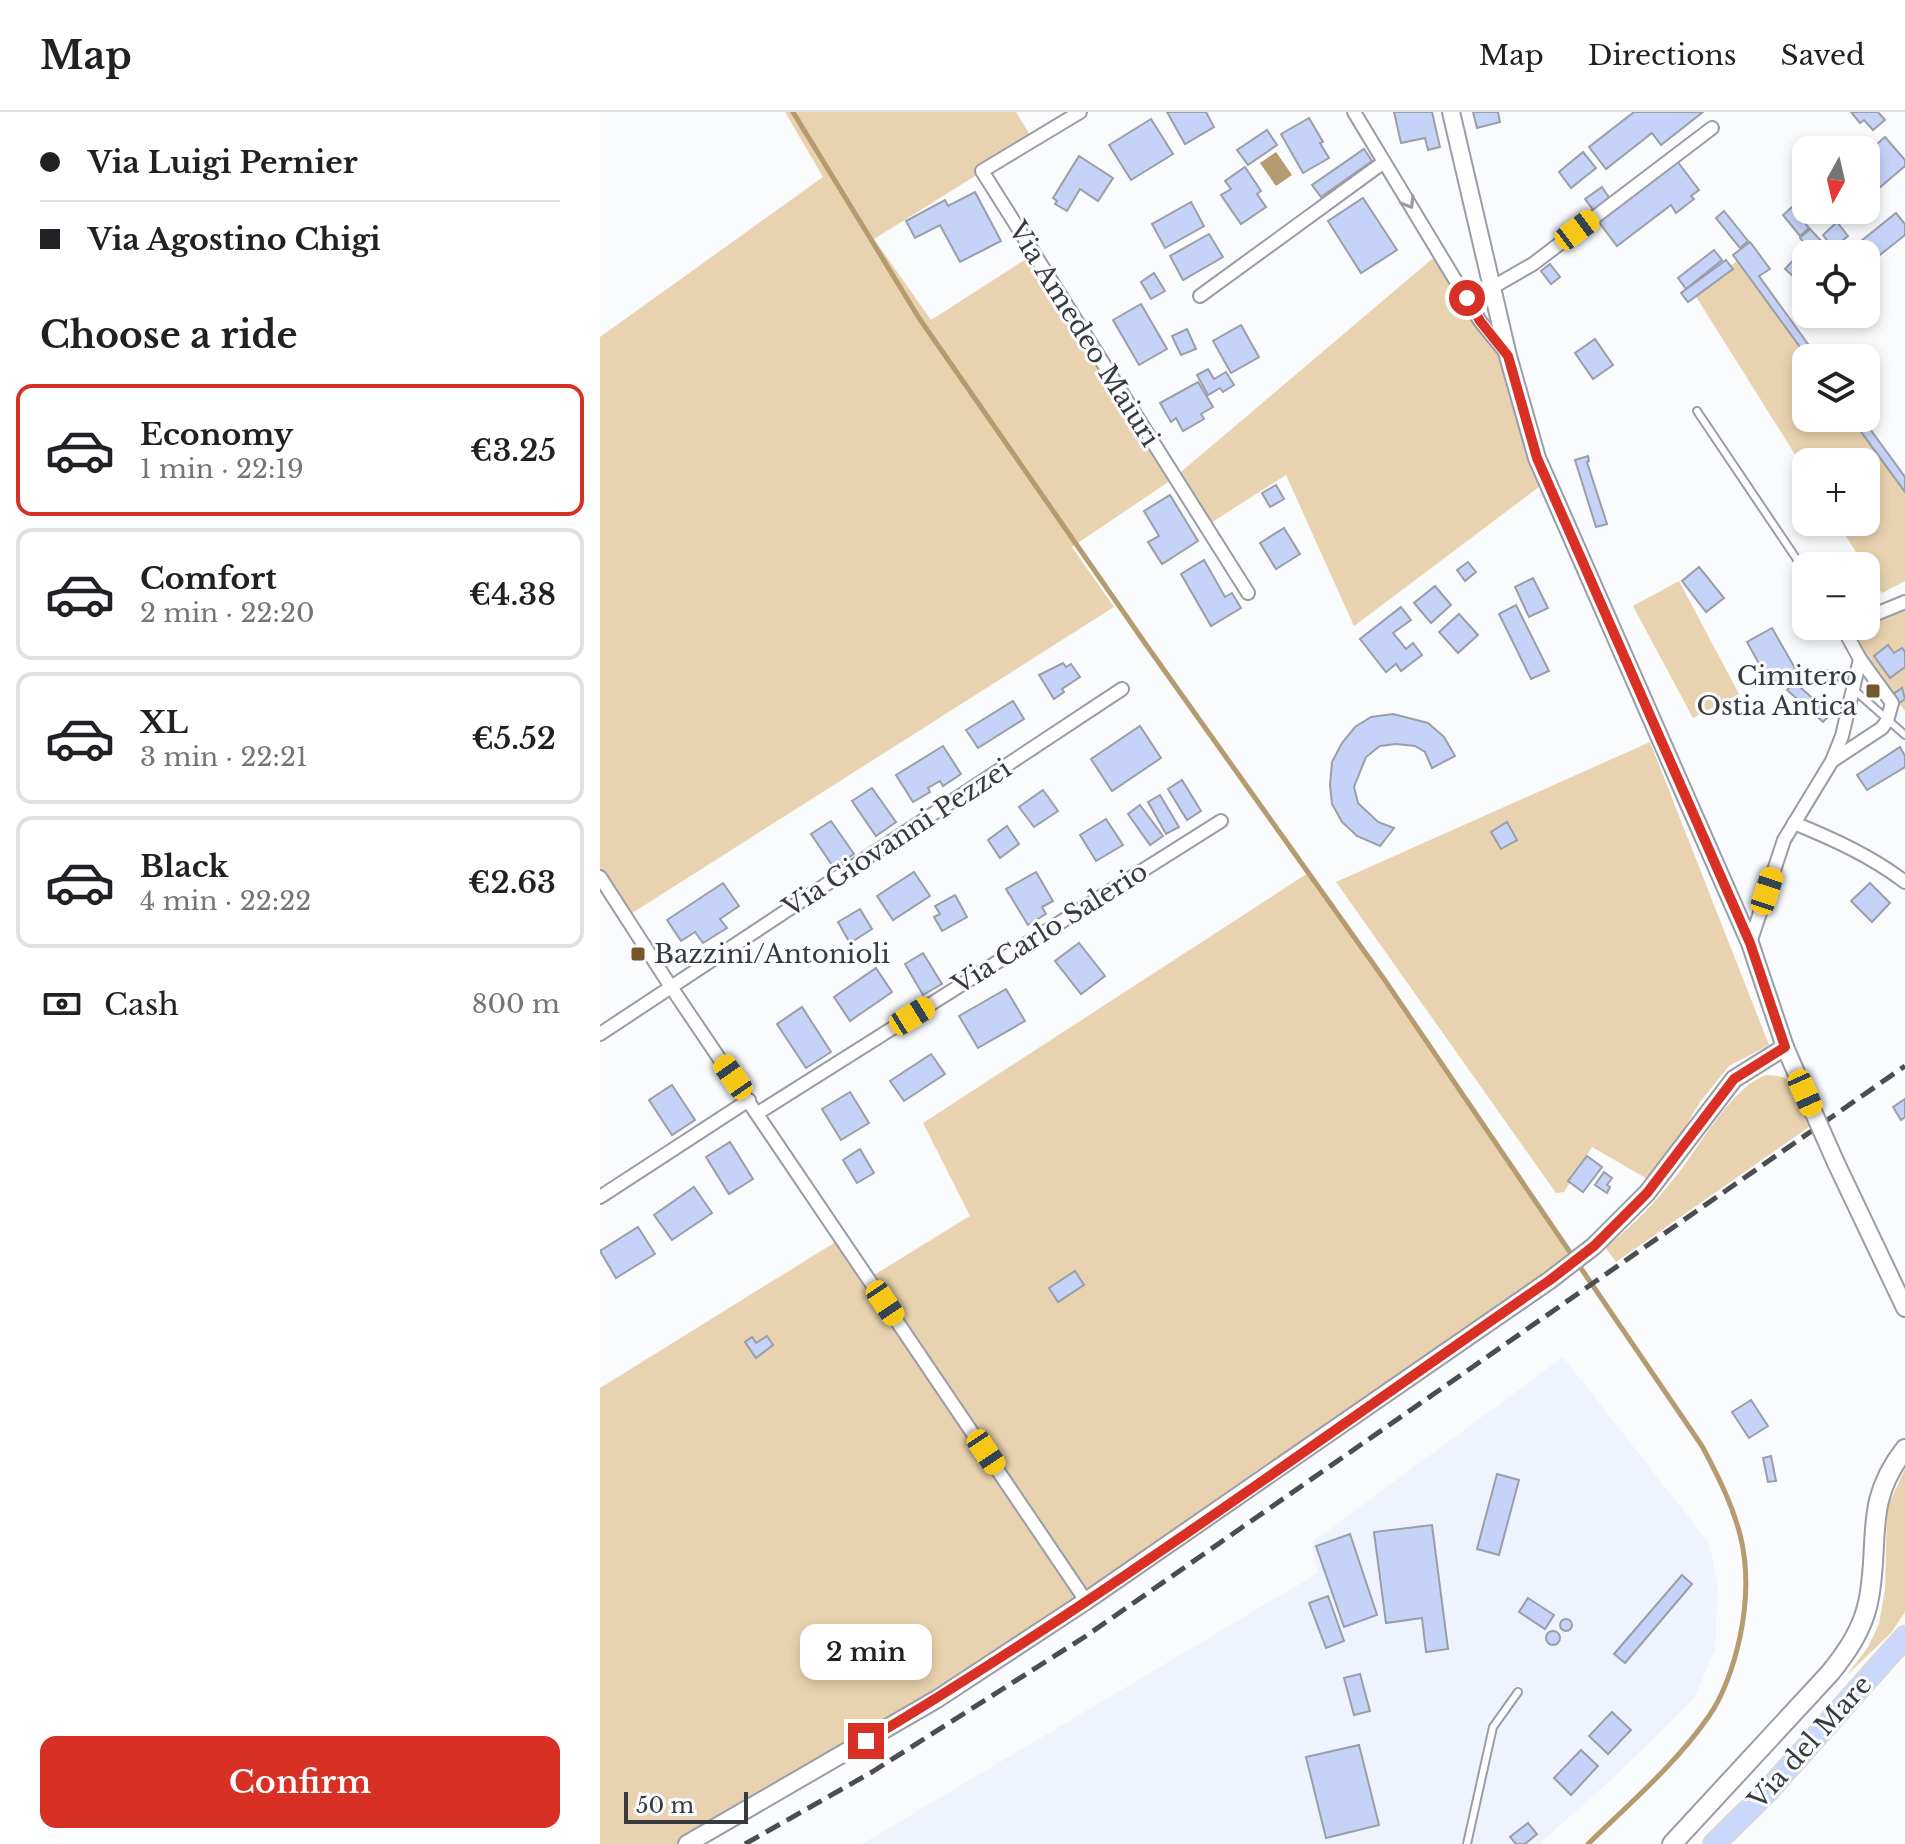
<!DOCTYPE html>
<meta charset="utf-8">
<style>
body{margin:0;font-family:"Libre Baskerville",serif;background:#f6f6f6;color:#202124;height:100vh;display:flex;flex-direction:column;font-size:30px;white-space:nowrap}
*{box-sizing:border-box;margin:0}
p{font-size:26px;color:#757577}
.icon{flex:none;width:44px;height:44px;fill:none;stroke:currentColor;stroke-width:2;stroke-linecap:round;stroke-linejoin:round}
.map{position:relative;flex:1;overflow:hidden}
.side{display:flex;flex-direction:column;background:#fff;width:600px}
.side>*{flex:none}
.hud{display:grid;align-content:center;height:176px;padding:0 40px;background:#fff}
.needle{width:52px;rotate:188deg}
.fabs{position:absolute;left:1192px;top:24px;display:grid;gap:16px}
.fabs a{display:grid;place-items:center;width:88px;height:88px;border-radius:16px;background:#fff;box-shadow:0 4px 12px #0003;font-size:40px}
.scale{position:absolute;left:24px;bottom:20px;width:124px;box-sizing:border-box;padding-left:8px;border:4px solid #383a3e;border-top:0;font-size:22px;line-height:28px;white-space:nowrap;color:#383a3e;-webkit-text-stroke:6px #fafbfd;paint-order:stroke}
.end{position:absolute;width:36px;height:36px;margin:-18px;border:10px solid #d93025;background:#fff;box-shadow:0 0 0 4px #fff}
.from{border-radius:50%}
.bubble{position:absolute;height:56px;border-radius:16px;background:#fff;box-shadow:0 4px 12px #0003;font-size:26px;font-weight:600;line-height:56px;text-align:center}
.car{position:absolute;width:24px;height:48px;margin:-24px -12px;border-radius:10px;box-shadow:0 0 6px 2px #0007;background:linear-gradient(#f5c518 24%,#345 0 40%,#f5c518 0 76%,#345 0 86%,#f5c518 0)}
.hud b{display:flex;align-items:center;gap:28px;height:76px;font-size:30px}
.hud b+b{border-top:2px solid #e0e0e0}
.hud i{width:20px;height:20px;background:#202124}
ul{padding:0;list-style:none}
li{display:flex;align-items:center;gap:24px;height:132px;margin:0 16px 12px;padding:0 24px;border:4px solid #e0e0e0;border-radius:16px}
li div{flex:1}
li b{display:block;font-size:30px}
li em{font-style:normal;font-weight:600}
li.selected{border-color:#d93025}
li>.icon{width:72px;height:72px;stroke-width:1.5}
h2{padding:0 40px;font-size:36px;line-height:96px}
.pay{display:flex;align-items:center;gap:20px;height:88px;padding:0 40px;font-size:30px}
.pay p{margin-inline-start:auto}
.action{display:flex;gap:16px;margin-top:auto;padding:16px 40px}
.action a{flex:1;height:92px;border-radius:16px;background:#d93025;color:#fff;font-size:32px;font-weight:600;line-height:92px;text-align:center}
header{display:flex;align-items:center;gap:48px;box-sizing:border-box;height:112px;padding:0 40px;background:#fff;border-bottom:2px solid #e0e0e0}
header strong{font-size:38px}
nav{display:flex;gap:44px;margin-inline-start:auto;font-size:28px}
main{display:flex;flex:1;min-height:0}
.map>svg:first-child{display:block}
.built{fill:#eff3fe}
.green{fill:#e9d2af}
.water{fill:#b79b70}
.lines{fill:none;stroke-linecap:round;stroke-linejoin:round}
.stream{stroke:#b79b70;stroke-width:5}
.building{fill:#c5d3f8;stroke:#9a9ea7;stroke-width:2}
.service-casing{stroke:#9a9da7;stroke-width:10}
.minor-casing{stroke:#9a9da7;stroke-width:16}
.tertiary-casing{stroke:#9a9da7;stroke-width:20}
.secondary-casing{stroke:#9a9da7;stroke-width:22}
.primary-casing{stroke:#d7d8d8;stroke-width:24}
.service{stroke:#fff;stroke-width:6}
.minor{stroke:#fff;stroke-width:12}
.tertiary{stroke:#fff;stroke-width:16}
.secondary{stroke:#fff;stroke-width:18}
.primary{stroke:#cad8fe;stroke-width:20}
.rail{stroke:#4c4d51;stroke-width:5;stroke-dasharray:16 8;stroke-linecap:butt}
.tertiary-bridge-casing{stroke:#9a9da7;stroke-width:20;stroke-linecap:butt}
.tertiary-bridge{stroke:#fff;stroke-width:16}
.oneway{stroke:#9c9c9e}
.route{stroke:#d93025;stroke-width:10}
.poi-dot{fill:#75592c;stroke:#fafbfd;stroke-width:3}
.labels{text-anchor:middle;stroke-width:6;stroke-linejoin:round;paint-order:stroke}
.street-label{font-size:26px;fill:#383a3e;stroke:#fafbfd}
.poi-label{font-size:26px;fill:#383a3e;stroke:#fafbfd;text-anchor:end}
</style>
<header>
<strong>Map</strong>
<nav><a>Map</a><a>Directions</a><a>Saved</a></nav>
</header>
<main>
<section class="side">
<div class="hud">
<b><i class="from"></i>Via Luigi Pernier</b>
<b><i></i>Via Agostino Chigi</b>
</div>
<h2>Choose a ride</h2>
<ul>
<li class="selected"><svg class="icon" aria-label="car" viewBox="0 0 24 24"><path d="M5 17H2v-5l4-1 3-4h7l3 4 3 1v5h-3M9 17h6M6 11h13"/><circle cx="7" cy="17" r="2"/><circle cx="17" cy="17" r="2"/></svg><div><b>Economy</b><p>1 min · 22:19</p></div><em>€3.25</em></li>
<li><svg class="icon" aria-label="car" viewBox="0 0 24 24"><path d="M5 17H2v-5l4-1 3-4h7l3 4 3 1v5h-3M9 17h6M6 11h13"/><circle cx="7" cy="17" r="2"/><circle cx="17" cy="17" r="2"/></svg><div><b>Comfort</b><p>2 min · 22:20</p></div><em>€4.38</em></li>
<li><svg class="icon" aria-label="car" viewBox="0 0 24 24"><path d="M5 17H2v-5l4-1 3-4h7l3 4 3 1v5h-3M9 17h6M6 11h13"/><circle cx="7" cy="17" r="2"/><circle cx="17" cy="17" r="2"/></svg><div><b>XL</b><p>3 min · 22:21</p></div><em>€5.52</em></li>
<li><svg class="icon" aria-label="car" viewBox="0 0 24 24"><path d="M5 17H2v-5l4-1 3-4h7l3 4 3 1v5h-3M9 17h6M6 11h13"/><circle cx="7" cy="17" r="2"/><circle cx="17" cy="17" r="2"/></svg><div><b>Black</b><p>4 min · 22:22</p></div><em>€2.63</em></li>
</ul>
<div class="pay"><svg class="icon" aria-label="cash" viewBox="0 0 24 24"><path d="M3 7h18v10H3z"/><circle cx="12" cy="12" r="2"/></svg>Cash<p>800 m</p></div>
<div class="action"><a>Confirm</a></div>
</section>
<div class="map">
<svg width="1305" height="1732" viewBox="0 0 1305 1732">
<rect width="100%" height="100%" fill="#fafbfd"/>
<polygon class="built" points="963,1245 1109,1431 1118,1473 1115,1537 1095,1585 1013,1666 939,1732 262,1732 718,1461 711,1431"/>
<g class="green">
<polygon points="185,0 416,0 433,28 274,127 331,208 434,142 575,365 839,141 908,244 947,369 754,514 686,363 606,414 574,366 472,435 514,495 26,805 0,765 0,225 223,65"/>
<polygon points="1144,143 1214,246 1206,246 1206,306 1255,306 1305,379 1305,469 1282,481 1237,410 1266,410 1266,350 1206,350 1206,360 1095,183"/>
<polygon points="1079,469 1139,582 1093,606 1033,494"/>
<polygon points="1305,490 1305,599 1243,516 1266,514 1266,506"/>
<polygon points="1050,630 1169,933 1129,954 1100,990 1071,1039 1049,1068 992,1035 964,1080 956,1081 736,770"/>
<polygon points="708,761 980,1156 950,1168 486,1489 87,1732 0,1732 0,1276 242,1126 269,1166 370,1104 323,1011"/>
<path d="M 1166,963 C 1200,963 1202,984 1216,1010 L 1016,1150 L 1005,1135 C 1034,1114 1057,1088 1080,1059 C 1100,1033 1134,973 1166,963 Z"/>
<polygon points="1305,1357 1305,1500 1291,1521 1247,1563 1268,1535 1279,1512 1285,1477 1287,1396"/>
</g>
<polygon class="water" points="676,40 692,63 676,74 660,51"/>
<g class="lines">
<path class="stream" d="M 193,0 L 319,206 L 547,534 L 784,867 L 1102,1334 C 1139,1403 1156,1447 1140,1525 C 1134,1552 1125,1581 1109,1604 C 1076,1652 1029,1692 988,1732"/>
</g>
<g class="building">
<polygon points="567,0 606,0 614,15 585,32"/>
<polygon points="794,0 832,0 840,35 828,38 825,26 801,31"/>
<polygon points="873,0 898,0 900,10 877,16"/>
<polygon points="1034,0 1103,0 1061,33 1052,21 1006,57 989,35"/>
<polygon points="1251,0 1278,0 1285,8 1273,18 1264,8 1260,11"/>
<polygon points="709,6 723,30 720,31 729,46 703,61 681,22"/>
<polygon points="551,7 573,42 531,68 509,33"/>
<polygon points="667,18 677,33 648,53 637,38"/>
<polygon points="1285,25 1305,48 1305,54 1278,77 1268,65 1273,60 1266,52 1266,42"/>
<polygon points="764,37 772,49 721,85 712,73"/>
<polygon points="983,40 996,56 971,76 959,60"/>
<polygon points="479,44 513,66 498,89 480,77 467,99 455,92 457,89 453,86"/>
<polygon points="1077,49 1099,78 1091,84 1094,87 1076,101 1071,93 1017,134 998,109"/>
<polygon points="645,55 661,79 657,82 666,95 641,112 621,83 631,77 625,69"/>
<polygon points="1002,75 1010,87 994,99 985,87"/>
<polygon points="375,80 401,129 360,150 340,113 315,126 306,109 345,88 348,94"/>
<polygon points="1266,83 1277,96 1261,110 1250,98 1266,98"/>
<polygon points="763,86 797,138 761,161 728,109"/>
<polygon points="591,90 604,114 565,136 552,112"/>
<polygon points="1192,95 1209,116 1200,124 1183,103"/>
<polygon points="1124,99 1148,129 1140,136 1116,106"/>
<polygon points="1296,101 1305,112 1305,123 1266,154 1266,142 1253,142 1250,138"/>
<polygon points="1237,110 1248,124 1233,136 1223,123"/>
<polygon points="1210,117 1226,134 1218,142 1214,142 1200,126"/>
<polygon points="609,122 623,145 583,168 570,144"/>
<polygon points="1150,130 1170,157 1159,164 1218,246 1208,246 1133,143"/>
<polygon points="1114,138 1122,148 1086,177 1078,166"/>
<polygon points="1198,143 1206,152 1194,165 1185,157"/>
<polygon points="1126,148 1133,157 1088,190 1081,181"/>
<polygon points="950,152 960,165 951,172 941,159"/>
<polygon points="554,161 565,179 551,187 541,170"/>
<polygon points="541,192 567,237 539,253 513,208"/>
<polygon points="641,213 659,245 631,261 613,229"/>
<polygon points="587,217 596,237 581,243 572,224"/>
<polygon points="995,227 1013,253 993,267 975,241"/>
<polygon points="608,257 614,267 626,260 634,273 623,280 620,276 608,283 597,263"/>
<polygon points="598,270 613,295 601,302 604,307 583,319 576,306 571,310 560,291"/>
<polygon points="1251,306 1262,306 1305,365 1305,380"/>
<polygon points="988,344 989,349 987,350 1007,412 996,415 975,348"/>
<polygon points="676,373 684,387 670,395 662,381"/>
<polygon points="570,383 598,429 562,452 548,430 559,424 544,399"/>
<polygon points="684,416 700,442 676,457 660,431"/>
<polygon points="604,448 625,485 632,481 641,496 611,514 581,462"/>
<polygon points="868,450 876,460 865,469 857,458"/>
<polygon points="1099,455 1124,486 1106,500 1082,469"/>
<polygon points="933,466 948,496 929,505 915,475"/>
<polygon points="835,474 851,493 831,511 814,491"/>
<polygon points="916,493 949,559 931,567 899,502"/>
<polygon points="801,495 811,508 793,521 806,537 813,531 822,543 801,559 796,552 786,560 760,527"/>
<polygon points="859,502 878,523 858,541 839,520"/>
<polygon points="1172,516 1196,558 1170,572 1147,530"/>
<polygon points="1288,533 1294,541 1302,536 1305,540 1305,555 1290,566 1274,544"/>
<polygon points="463,551 466,555 471,552 480,565 462,577 464,580 454,587 439,563"/>
<polygon points="1225,558 1243,559 1243,569 1224,567"/>
<polygon points="1194,570 1231,602 1223,610 1187,578"/>
<polygon points="1302,576 1305,587 1295,594 1289,585"/>
<polygon points="413,589 424,607 378,636 366,618"/>
<polygon points="793,602 828,611 844,625 855,644 832,656 825,640 815,634 796,632 780,634 766,645 754,675 758,691 778,710 794,716 780,734 757,724 742,710 732,692 730,673 732,650 742,631 755,615 771,605"/>
<polygon points="540,614 561,646 512,679 491,647"/>
<polygon points="343,634 361,662 343,674 340,669 328,676 330,680 313,690 296,663"/>
<polygon points="1300,635 1305,644 1305,655 1267,678 1257,663"/>
<polygon points="582,668 601,699 587,708 568,677"/>
<polygon points="272,676 296,710 276,724 252,689"/>
<polygon points="443,678 458,699 434,715 419,695"/>
<polygon points="560,683 579,715 566,722 548,690"/>
<polygon points="540,693 563,724 550,733 528,702"/>
<polygon points="506,707 523,733 496,749 480,723"/>
<polygon points="231,709 254,742 234,756 211,722"/>
<polygon points="907,710 917,728 901,737 891,720"/>
<polygon points="407,714 419,732 400,746 388,728"/>
<polygon points="314,760 330,784 293,808 277,784"/>
<polygon points="436,760 453,789 442,795 446,802 428,813 406,777"/>
<polygon points="123,771 139,794 120,807 127,816 103,831 95,820 81,829 67,808"/>
<polygon points="1270,771 1290,791 1272,810 1251,789"/>
<polygon points="355,783 367,805 342,819 334,805 340,802 335,794"/>
<polygon points="260,797 272,817 250,831 238,810"/>
<polygon points="479,831 505,864 481,882 455,849"/>
<polygon points="323,841 342,872 323,883 305,852"/>
<polygon points="276,856 292,880 250,909 234,885"/>
<polygon points="406,877 425,909 378,936 359,904"/>
<polygon points="202,895 231,940 206,956 177,912"/>
<polygon points="331,942 345,962 304,989 290,969"/>
<polygon points="72,973 95,1008 72,1023 49,988"/>
<polygon points="250,980 269,1011 241,1028 222,997"/>
<polygon points="1305,987 1305,1005 1301,1008 1293,995"/>
<polygon points="130,1030 153,1067 129,1082 106,1045"/>
<polygon points="260,1037 274,1061 257,1071 243,1048"/>
<polygon points="987,1044 1002,1055 983,1080 968,1069"/>
<polygon points="1004,1060 1012,1066 1007,1073 1010,1075 1007,1081 995,1073"/>
<polygon points="94,1075 112,1101 72,1128 54,1103"/>
<polygon points="38,1115 55,1142 16,1166 0,1139"/>
<polygon points="475,1159 484,1173 458,1190 449,1176"/>
<polygon points="167,1224 173,1233 156,1246 145,1230 152,1225 156,1231"/>
<polygon points="1151,1288 1168,1314 1149,1326 1132,1300"/>
<polygon points="1171,1344 1176,1369 1168,1370 1163,1346"/>
<polygon points="897,1362 919,1368 899,1443 877,1437"/>
<polygon points="832,1413 848,1537 826,1540 822,1506 786,1511 774,1420"/>
<polygon points="750,1422 777,1503 744,1515 716,1434"/>
<polygon points="1082,1463 1092,1472 1025,1551 1014,1542"/>
<polygon points="728,1484 744,1529 726,1536 709,1491"/>
<polygon points="928,1486 954,1503 945,1517 919,1500"/>
<circle cx="966" cy="1513" r="6"/>
<circle cx="953" cy="1526" r="7"/>
<polygon points="760,1562 770,1599 754,1603 744,1566"/>
<polygon points="1012,1600 1031,1618 1008,1642 989,1624"/>
<polygon points="759,1633 779,1713 726,1726 706,1645"/>
<polygon points="981,1638 998,1654 971,1683 954,1666"/>
<polygon points="928,1711 937,1722 925,1732 916,1732 910,1725"/>
</g>
<g class="lines">
<g class="service-casing">
<g id="service">
<polyline points="1097,299 1206,461"/>
<polyline points="1253,577 1305,623"/>
<polyline points="867,1732 893,1615 918,1580"/>
</g>
</g>
<g class="minor-casing">
<g id="minor">
<polyline points="480,0 382,59 648,481"/>
<polyline points="754,0 880,209 906,241"/>
<polyline points="893,175 933,152 1112,16"/>
<polyline points="600,184 784,50"/>
<polyline points="1266,506 1305,490"/>
<polyline points="1232,649 1282,616 1287,609 1292,591 1260,547 1243,516 1247,514"/>
<path d="M 1194,711 C 1233,727 1271,744 1305,770"/>
<polyline points="0,765 71,875 486,1489"/>
<polyline points="1150,831 1184,728 1232,649 1242,624 1260,547"/>
<polyline points="0,922 522,577"/>
<polyline points="158,1001 621,709"/>
<polyline points="0,1085 149,988"/>
</g>
</g>
<g class="tertiary-casing">
<g id="tertiary">
<polyline points="851,0 908,244 937,346 1150,831 1185,935 1205,981"/>
<polyline points="1236,1051 1305,1196"/>
<polyline points="87,1732 337,1587 486,1489 950,1168 994,1134 1047,1081 1134,967 1185,935"/>
</g>
</g>
<g class="secondary-casing">
<path id="secondary" d="M 1072,1732 L 1230,1561 C 1247,1540 1262,1518 1268,1491 C 1281,1430 1262,1392 1305,1337"/>
</g>
<g class="primary-casing">
<polyline id="primary" points="1114,1732 1166,1681 1305,1525"/>
</g>
<use href="#service" class="service"/>
<use href="#minor" class="minor"/>
<use href="#tertiary" class="tertiary"/>
<use href="#secondary" class="secondary"/>
<use href="#primary" class="primary"/>
<polyline class="rail" points="145,1732 272,1660 486,1524 1305,954"/>
<g class="tertiary-bridge-casing">
<polyline id="tertiary-bridge" points="1205,981 1236,1051"/>
</g>
<use href="#tertiary-bridge" class="tertiary-bridge"/>
</g>
<defs><path id="oneway-chevron" d="M-2-3.5L2.5 0L-2 3.5" fill="none" stroke-width="1.6" stroke-linecap="round" stroke-linejoin="round" transform="scale(2)"/></defs>
<use class="oneway" href="#oneway-chevron" transform="translate(809 91) rotate(59)"/>
<g class="lines">
<path class="route" d="M 266,1629 C 502,1488 724,1324 950,1168 L 994,1134 L 1047,1081 L 1134,967 L 1185,935 L 1150,831 L 937,346 L 908,244 L 880,209 L 867,186"/>
</g>
<g class="poi-dot">
<rect x="1265" y="571" width="16" height="16" rx="4"/>
<rect x="30" y="834" width="16" height="16" rx="4"/>
</g>
<g class="labels">
<g class="street-label">
<text transform="translate(484 222) rotate(58)" y="9">Via Amedeo Maiuri</text>
<text transform="translate(297 726) rotate(-33)" y="9">Via Giovanni Pezzei</text>
<text transform="translate(450 816) rotate(-32)" y="9">Via Carlo Salerio</text>
<text transform="translate(1210 1630) rotate(-48)" y="9">Via del Mare</text>
</g>
<g class="poi-label">
<text x="1257" y="573">Cimitero<tspan x="1257" dy="30">Ostia Antica</tspan></text>
<text x="54" y="851" text-anchor="start">Bazzini/Antonioli</text>
</g>
</g>
</svg>
<div class="fabs">
<a><svg class="needle" viewBox="-14 -14 28 28"><path d="M0-13l5 13h-10z" fill="#e53935"/><path d="M0 13l5-13h-10z" fill="#757577"/></svg></a>
<a><svg class="icon" aria-label="locate" viewBox="0 0 24 24"><circle cx="12" cy="12" r="6"/><path d="M12 2v4M12 18v4M2 12h4M18 12h4"/></svg></a>
<a><svg class="icon" aria-label="layers" viewBox="0 0 24 24"><path d="M12 4l9 5-9 5-9-5zM3 14l9 5 9-5"/></svg></a>
<a>+</a>
<a>−</a>
</div>
<div class="scale">50 m</div>
<i class="end from" style="left:867px;top:186px"></i>
<i class="end" style="left:266px;top:1629px"></i>
<div class="bubble" style="left:200px;top:1512px;width:132px">2 min</div>
<i class="car" style="left:977px;top:118px;rotate:53deg"></i>
<i class="car" style="left:1167px;top:779px;rotate:18deg"></i>
<i class="car" style="left:312px;top:904px;rotate:58deg"></i>
<i class="car" style="left:133px;top:965px;rotate:325deg"></i>
<i class="car" style="left:1205px;top:981px;rotate:156deg"></i>
<i class="car" style="left:285px;top:1191px;rotate:146deg"></i>
<i class="car" style="left:386px;top:1340px;rotate:146deg"></i>
</div>
</main>
